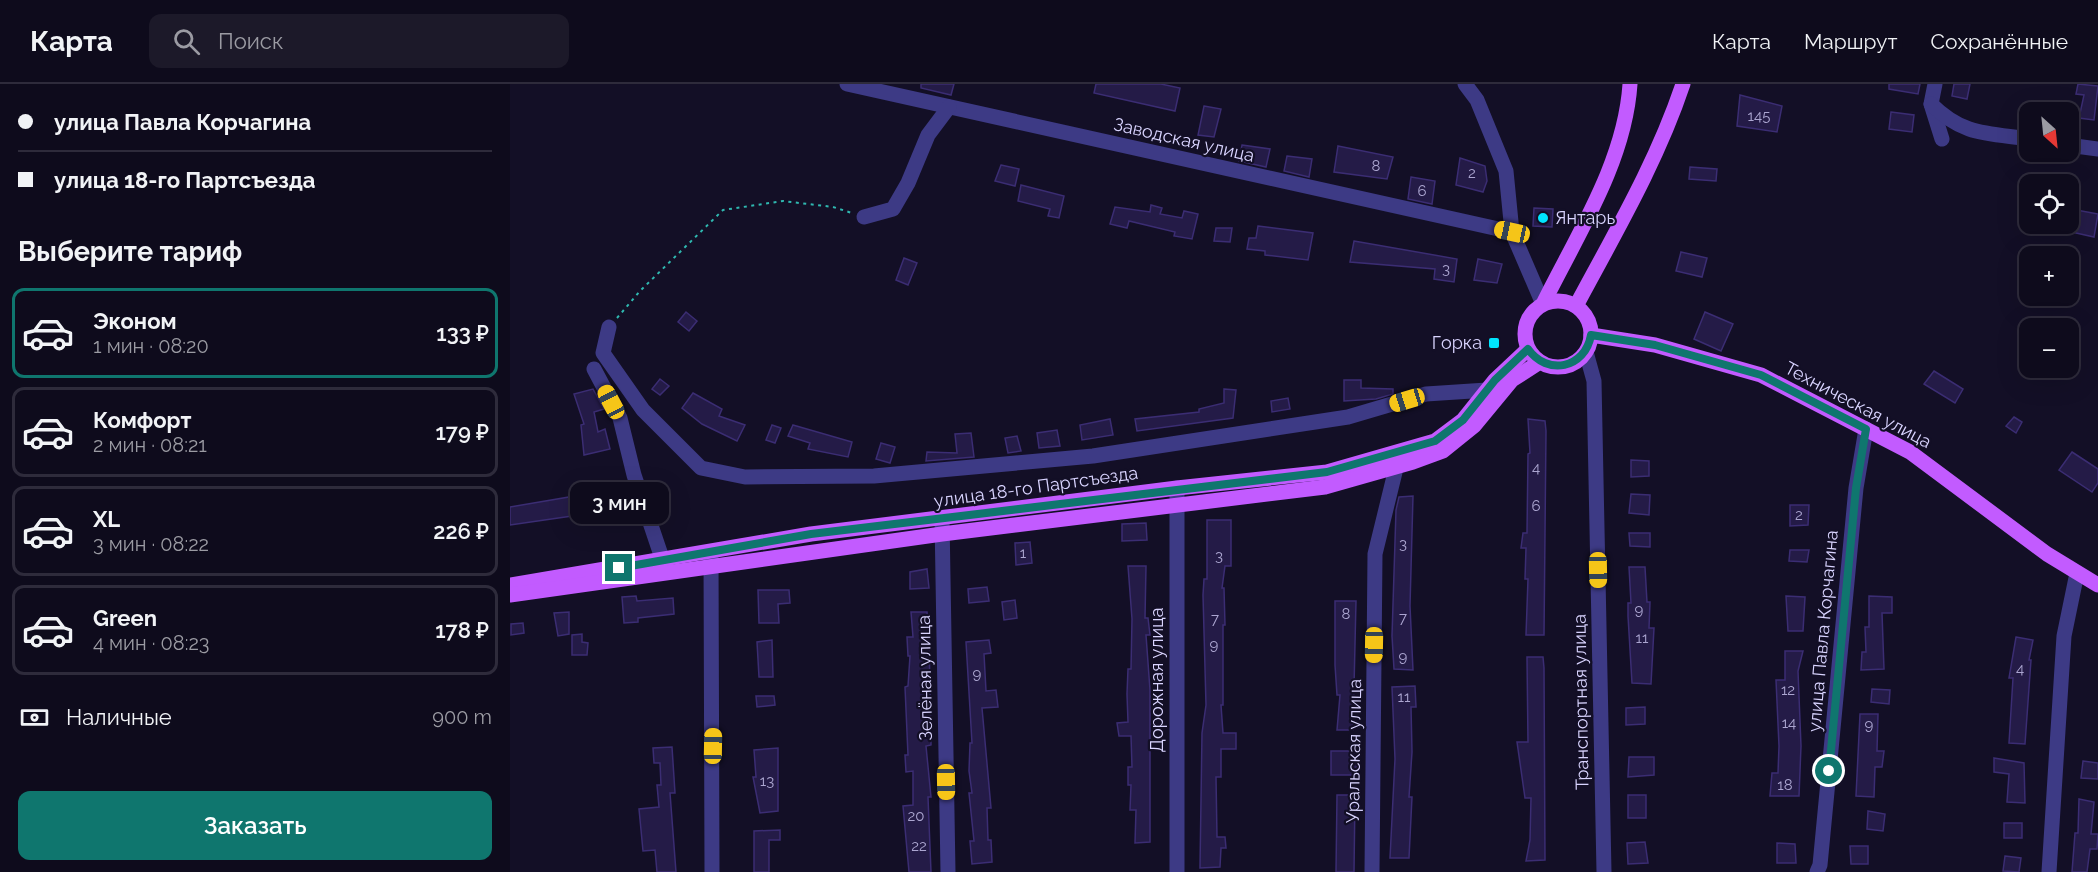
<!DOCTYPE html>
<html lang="ru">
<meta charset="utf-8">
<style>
body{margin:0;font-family:Raleway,sans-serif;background:#1c1929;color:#f1f3f6;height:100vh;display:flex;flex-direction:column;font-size:22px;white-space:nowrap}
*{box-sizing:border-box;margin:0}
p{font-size:20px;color:#9b9ba3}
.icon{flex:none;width:33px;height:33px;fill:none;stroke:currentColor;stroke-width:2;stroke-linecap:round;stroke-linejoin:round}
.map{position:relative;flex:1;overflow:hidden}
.details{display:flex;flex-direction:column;background:#0e0b1c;width:510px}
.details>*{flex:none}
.guide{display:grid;align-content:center;height:132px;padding:0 18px;background:#0e0b1c}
.needle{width:39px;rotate:153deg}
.buttons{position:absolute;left:1509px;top:18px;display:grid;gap:12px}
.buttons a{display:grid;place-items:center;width:60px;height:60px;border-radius:12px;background:#0e0b1c;box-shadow:0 6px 24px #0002,0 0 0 2px #2e2b3b;font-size:30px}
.end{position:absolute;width:27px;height:27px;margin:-14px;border:8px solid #0f766e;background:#fff;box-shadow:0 0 0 3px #fff}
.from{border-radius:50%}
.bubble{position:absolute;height:42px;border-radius:12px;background:#0e0b1c;box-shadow:0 6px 24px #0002,0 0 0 2px #2e2b3b;font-size:20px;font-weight:600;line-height:42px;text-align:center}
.car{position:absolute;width:18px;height:36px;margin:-18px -9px;border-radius:8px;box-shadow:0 0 4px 2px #0007;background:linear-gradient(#f5c518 24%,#345 0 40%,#f5c518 0 76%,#345 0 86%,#f5c518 0)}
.guide b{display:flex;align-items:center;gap:21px;height:57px;font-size:22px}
.guide b+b{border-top:2px solid #2e2b3b}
.guide i{width:15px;height:15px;background:#f1f3f6}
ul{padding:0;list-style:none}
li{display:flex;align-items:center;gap:18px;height:90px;margin:0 12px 9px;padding:0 6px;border:3px solid #2e2b3b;border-radius:12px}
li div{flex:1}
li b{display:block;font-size:22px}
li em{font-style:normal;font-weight:600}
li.on{border-color:#0f766e}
li>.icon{width:54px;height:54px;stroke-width:1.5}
h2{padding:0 18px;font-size:27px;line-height:72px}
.pay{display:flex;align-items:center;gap:15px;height:66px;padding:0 18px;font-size:22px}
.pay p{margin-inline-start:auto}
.cta{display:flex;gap:12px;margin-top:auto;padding:12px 18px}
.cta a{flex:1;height:69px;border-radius:12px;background:#0f766e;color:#fff;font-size:24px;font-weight:600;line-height:69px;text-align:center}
header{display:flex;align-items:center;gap:36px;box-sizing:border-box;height:84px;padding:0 30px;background:#0e0b1c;border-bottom:2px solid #2e2b3b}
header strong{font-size:28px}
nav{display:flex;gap:33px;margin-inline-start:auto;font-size:21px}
.search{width:420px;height:54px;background:#1c1929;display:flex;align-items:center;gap:15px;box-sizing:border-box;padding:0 21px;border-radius:12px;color:#9b9ba3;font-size:22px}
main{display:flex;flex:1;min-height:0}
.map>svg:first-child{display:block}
.building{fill:#241b47;stroke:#3b2d73;stroke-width:1.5}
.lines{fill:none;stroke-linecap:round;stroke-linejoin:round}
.path{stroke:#2fb8b0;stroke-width:2;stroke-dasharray:3 4.5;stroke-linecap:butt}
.minor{stroke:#3d3a85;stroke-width:15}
.major{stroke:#c25bff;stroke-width:15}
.route{stroke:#0f766e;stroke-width:8}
.poi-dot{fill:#00e5ff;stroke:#130f26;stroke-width:2}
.labels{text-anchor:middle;stroke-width:4.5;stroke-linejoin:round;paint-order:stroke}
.number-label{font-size:15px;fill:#aca6d1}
.street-label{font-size:18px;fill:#d9d4ff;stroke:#130f26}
.poi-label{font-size:18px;fill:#d9d4ff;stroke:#130f26;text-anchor:start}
</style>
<header>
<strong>Карта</strong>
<div class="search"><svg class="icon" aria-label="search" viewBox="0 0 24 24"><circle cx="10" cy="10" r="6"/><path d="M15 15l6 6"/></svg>Поиск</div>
<nav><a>Карта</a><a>Маршрут</a><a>Сохранённые</a></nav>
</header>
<main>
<section class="details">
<div class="guide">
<b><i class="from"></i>улица Павла Корчагина</b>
<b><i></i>улица 18-го Партсъезда</b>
</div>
<h2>Выберите тариф</h2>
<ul>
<li class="on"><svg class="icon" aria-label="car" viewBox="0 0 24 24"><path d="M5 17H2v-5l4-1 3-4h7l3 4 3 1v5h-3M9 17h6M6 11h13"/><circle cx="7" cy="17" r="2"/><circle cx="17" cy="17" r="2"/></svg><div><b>Эконом</b><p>1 мин · 08:20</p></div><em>133 ₽</em></li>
<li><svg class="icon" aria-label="car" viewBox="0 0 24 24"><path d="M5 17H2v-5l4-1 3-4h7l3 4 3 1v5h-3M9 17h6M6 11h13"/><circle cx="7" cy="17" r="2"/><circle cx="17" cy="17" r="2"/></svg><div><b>Комфорт</b><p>2 мин · 08:21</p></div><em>179 ₽</em></li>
<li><svg class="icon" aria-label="car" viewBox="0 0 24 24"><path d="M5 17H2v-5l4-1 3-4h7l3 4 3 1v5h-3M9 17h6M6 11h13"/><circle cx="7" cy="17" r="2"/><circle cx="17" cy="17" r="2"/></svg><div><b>XL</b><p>3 мин · 08:22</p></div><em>226 ₽</em></li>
<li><svg class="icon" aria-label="car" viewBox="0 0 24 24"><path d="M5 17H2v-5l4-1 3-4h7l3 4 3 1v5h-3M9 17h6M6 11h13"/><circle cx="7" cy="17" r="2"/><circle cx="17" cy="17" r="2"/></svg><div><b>Green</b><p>4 мин · 08:23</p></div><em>178 ₽</em></li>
</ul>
<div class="pay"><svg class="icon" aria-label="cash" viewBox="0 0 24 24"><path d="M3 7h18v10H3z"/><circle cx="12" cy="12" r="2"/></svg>Наличные<p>900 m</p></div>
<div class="cta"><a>Заказать</a></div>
</section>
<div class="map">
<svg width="1588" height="788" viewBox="0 0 1588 788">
<rect width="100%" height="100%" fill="#130f26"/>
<g class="building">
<polygon points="411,0 444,0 441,11 411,4"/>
<polygon points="586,0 651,0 670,4 665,27 584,9"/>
<polygon points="1379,0 1410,0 1408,10 1379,5"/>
<polygon points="1444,0 1460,0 1457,15 1442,12"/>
<polygon points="1568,0 1588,2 1584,36 1569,34 1574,11 1566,10"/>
<polygon points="1230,11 1272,22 1267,48 1227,42"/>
<polygon points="694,22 711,25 704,53 688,51"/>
<polygon points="1381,28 1404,31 1402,48 1379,45"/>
<polygon points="732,61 760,65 756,83 729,77"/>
<polygon points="828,62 883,73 877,95 824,88"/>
<polygon points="777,72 802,75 799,93 774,87"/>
<polygon points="950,74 975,82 977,97 973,108 946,101"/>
<polygon points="491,81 509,85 505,102 485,97"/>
<polygon points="1180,83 1207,85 1206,97 1179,95"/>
<polygon points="901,93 925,97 922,120 898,115"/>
<polygon points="511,101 554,112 549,134 538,132 540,125 508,117"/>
<polygon points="641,121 652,124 650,130 672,134 674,127 688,130 682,155 664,152 665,148 619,137 617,144 600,140 605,123 640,128"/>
<polygon points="1024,124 1043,125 1042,143 1023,142"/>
<polygon points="1561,125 1588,130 1584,153 1557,147"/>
<polygon points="748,142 803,149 798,176 755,171 755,167 737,165 739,154 746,154"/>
<polygon points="706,144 722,144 720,158 704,157"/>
<polygon points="844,157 947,175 944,198 924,195 925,185 840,178"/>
<polygon points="1171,168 1197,174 1192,193 1166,187"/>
<polygon points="394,174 407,179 398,201 386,196"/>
<polygon points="968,175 992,180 987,199 964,196"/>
<polygon points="176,228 187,237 179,247 168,238"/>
<polygon points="1195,228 1223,240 1211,267 1184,255"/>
<polygon points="1424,287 1453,305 1445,319 1414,300"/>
<polygon points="150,295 159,302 150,311 142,305"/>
<polygon points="834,296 851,296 851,304 883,305 883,310 866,315 834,317"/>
<polygon points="83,305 94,325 84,328 88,348 95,345 100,365 74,371 71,341 74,340 64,310"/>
<polygon points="714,305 726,306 723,334 627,347 625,335 689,328 689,325 714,319"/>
<polygon points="183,309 212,325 209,332 235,341 227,357 192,340 172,324"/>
<polygon points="778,314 780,325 762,328 761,317"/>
<polygon points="1504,333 1512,338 1506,349 1496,342"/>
<polygon points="600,335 603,351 572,356 570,341"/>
<polygon points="1018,335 1035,337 1036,347 1034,551 1016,551 1018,495 1015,495 1016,464 1011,464 1013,449 1017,449 1018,370 1020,369"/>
<polygon points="262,341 271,344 265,359 256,356"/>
<polygon points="283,341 342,358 338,373 298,365 300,359 278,352"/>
<polygon points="547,346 550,362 529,364 527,349"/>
<polygon points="461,349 464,373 416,377 417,368 447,369 445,350"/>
<polygon points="507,352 511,367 498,369 495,354"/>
<polygon points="371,359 385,363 380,379 366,375"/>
<polygon points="1562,368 1588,385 1588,399 1582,408 1549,386"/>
<polygon points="1121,376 1139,377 1139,392 1121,393"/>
<polygon points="114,403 117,424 0,441 0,423 88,408 88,406"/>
<polygon points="1121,410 1140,411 1139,431 1119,429"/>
<polygon points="903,412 900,522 903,586 884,585 882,552 886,426 889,413"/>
<polygon points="1280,421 1299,421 1298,441 1280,442"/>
<polygon points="697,436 721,436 721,482 715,482 712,504 714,504 715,541 713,541 713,621 711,621 713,649 726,649 726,665 711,665 711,693 706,693 707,753 715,753 716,764 711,764 710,783 690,784 692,649 696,621 693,511 694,495 697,495"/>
<polygon points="636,439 637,456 612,457 612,440"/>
<polygon points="1119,449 1140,449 1140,463 1120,462"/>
<polygon points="520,458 522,479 506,481 505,459"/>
<polygon points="1280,466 1299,466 1297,478 1279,477"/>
<polygon points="618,482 636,482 635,534 638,534 640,551 636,551 640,606 640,758 625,759 626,726 620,726 621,701 618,701 618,683 622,683 621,652 609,652 607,639 618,638 617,610 618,585 621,585 622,535"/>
<polygon points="1119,483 1135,483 1137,518 1140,518 1139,544 1144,544 1141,600 1122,599 1118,532 1118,519 1121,519"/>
<polygon points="417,485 419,504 400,505 400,488"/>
<polygon points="477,503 479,517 459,519 458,505"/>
<polygon points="248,506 279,506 280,519 268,520 269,539 249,539"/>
<polygon points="126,512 127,517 163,514 164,530 128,534 128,538 114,539 112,513"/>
<polygon points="1276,512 1295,513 1293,547 1278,547"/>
<polygon points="1359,512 1382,513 1382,529 1372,529 1374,585 1351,586 1352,568 1356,568 1355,543 1359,543"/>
<polygon points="505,516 507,534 494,536 492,518"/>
<polygon points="825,517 846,517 843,646 827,646 830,611 827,611 825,581"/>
<polygon points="59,528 59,550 48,552 44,529"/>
<polygon points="401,528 417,528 419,553 421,661 416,662 421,713 418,713 421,788 399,788 393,722 403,721 403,687 396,688 395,671 398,671 395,603 398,602 400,572 398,572 397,553 403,553"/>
<polygon points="13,539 14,549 1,551 1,540"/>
<polygon points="72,550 72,558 78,559 77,571 62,571 62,551"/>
<polygon points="1506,553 1523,556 1519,576 1521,576 1515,660 1499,659 1503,594 1499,594"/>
<polygon points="262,556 263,593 249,593 247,558"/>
<polygon points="479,556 481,569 474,570 476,607 486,606 488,623 472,624 481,724 477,724 478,756 481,756 482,778 462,780 460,757 464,757 459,709 462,709 459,687 460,659 462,659 456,558"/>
<polygon points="1275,567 1293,567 1288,587 1291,662 1289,712 1260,712 1262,689 1268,689 1269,662 1266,596 1275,596"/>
<polygon points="1017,573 1033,573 1034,584 1035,776 1016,777 1020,756 1021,714 1015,714 1007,658 1018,658"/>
<polygon points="905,602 906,623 901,623 902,668 899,713 902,713 899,774 880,774 885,675 882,603"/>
<polygon points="1362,605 1380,606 1379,620 1361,618"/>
<polygon points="246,612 264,612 265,621 247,623"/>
<polygon points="1135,623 1135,640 1116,641 1116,624"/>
<polygon points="1350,630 1368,630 1367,667 1374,667 1372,683 1365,683 1364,713 1346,712"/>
<polygon points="162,663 165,709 160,709 166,788 147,788 145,766 133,767 129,725 149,723 147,701 151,701 150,679 144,679 143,664"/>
<polygon points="268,664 268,727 250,729 243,693 246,693 244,666"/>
<polygon points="821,667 847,667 846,691 821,691"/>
<polygon points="1119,673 1144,673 1144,691 1118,693"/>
<polygon points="1484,674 1514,679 1515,719 1497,718 1499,690 1484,688"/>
<polygon points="1573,677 1588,679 1588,695 1571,694"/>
<polygon points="827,711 845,711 844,788 826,788"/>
<rect x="1118" y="711" width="18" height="23"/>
<polygon points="1569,715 1584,718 1581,750 1588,750 1587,765 1580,765 1577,788 1562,788 1565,749 1568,749"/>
<polygon points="1358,727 1375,730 1373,747 1357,745"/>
<rect x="1494" y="739" width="18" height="15"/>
<polygon points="270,746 270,756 259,756 259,788 244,788 244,747"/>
<polygon points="1135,758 1138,779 1118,780 1117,759"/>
<polygon points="1267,759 1285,760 1286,779 1267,779"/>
<polygon points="1340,762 1358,762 1358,780 1341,780"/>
<polygon points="1495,772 1511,774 1509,788 1493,787"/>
</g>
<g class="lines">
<polyline class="path" points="107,234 130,207 213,126 273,117 323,123 342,129"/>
<g class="minor">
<polyline points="337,0 1002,148"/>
<polyline points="955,0 967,16 996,87 1002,148 1033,220"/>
<polyline points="1425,0 1421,20 1432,55"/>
<path d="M 1421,20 C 1453,52 1478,49 1520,55"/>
<polyline points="1558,61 1588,65"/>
<polyline points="354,133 383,125 398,99 418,51 439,23"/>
<polyline points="99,243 93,269 133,326 191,384 235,393 364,392 583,372 838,333 916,310 977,306"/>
<polyline points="1076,268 1084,297 1094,788"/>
<polyline points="84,285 110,334 124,391 153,477"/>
<polyline points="432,435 438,788"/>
<polyline points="201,469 202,788"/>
<polyline points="667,788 667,404"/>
<polyline points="862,788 865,470 889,372"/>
<polyline points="1307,788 1310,781 1346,404 1356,345"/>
<polyline points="1539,788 1554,552 1567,489"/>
</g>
<g class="major">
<circle cx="1048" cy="250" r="33"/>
<path d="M 1033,220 C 1067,151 1115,78 1120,0"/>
<path d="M 1066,222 C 1105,149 1147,78 1173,0"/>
<polyline points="1081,251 1145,261 1251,291 1400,368 1537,470 1588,501"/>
<polyline points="0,501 301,450 667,404 817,388 925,357 953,336 985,296 1018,265"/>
<polyline points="0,511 432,450 815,403 903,378 933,367 964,342 1002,296 1030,278"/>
</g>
</g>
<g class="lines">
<path class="route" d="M 109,484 L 301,450 L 817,388 L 925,357 L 953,336 L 985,296 L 1018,265 C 1037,292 1075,285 1081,251 L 1145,261 L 1251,291 L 1356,345 L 1346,404 L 1319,687"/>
</g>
<g class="poi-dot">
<circle cx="1033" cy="134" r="6"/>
<rect x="978" y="253" width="12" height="12" rx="3"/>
</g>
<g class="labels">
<g class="number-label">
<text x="1249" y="37">145</text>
<text x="866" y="87">8</text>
<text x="962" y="94">2</text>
<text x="912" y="112">6</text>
<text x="936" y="190">3</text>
<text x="1026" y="389">4</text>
<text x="1026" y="427">6</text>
<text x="1289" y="436">2</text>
<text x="893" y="465">3</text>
<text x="513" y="474">1</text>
<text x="709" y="477">3</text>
<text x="1129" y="531">9</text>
<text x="836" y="535">8</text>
<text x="893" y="539">7</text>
<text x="705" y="540">7</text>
<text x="1132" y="559">11</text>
<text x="704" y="566">9</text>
<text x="893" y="578">9</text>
<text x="1510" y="590">4</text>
<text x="467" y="595">9</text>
<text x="1278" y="611">12</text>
<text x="894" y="618">11</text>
<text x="1279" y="644">14</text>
<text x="1359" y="646">9</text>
<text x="257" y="702">13</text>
<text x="1275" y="706">18</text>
<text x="406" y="737">20</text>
<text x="409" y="767">22</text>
</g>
<g class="street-label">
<text transform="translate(674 56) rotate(13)" y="6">Заводская улица</text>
<text transform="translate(1348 321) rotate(28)" y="6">Техническая улица</text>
<text transform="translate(526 403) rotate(-8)" y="6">улица 18-го Партсъезда</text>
<text transform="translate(1313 547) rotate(-85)" y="6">улица Павла Корчагина</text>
<text transform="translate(415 594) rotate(-91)" y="6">Зелёная улица</text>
<text transform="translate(647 596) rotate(-90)" y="6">Дорожная улица</text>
<text transform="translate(1071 618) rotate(-91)" y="6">Транспортная улица</text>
<text transform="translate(844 667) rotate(-89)" y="6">Уральская улица</text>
</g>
<g class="poi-label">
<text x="1045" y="140">Янтарь</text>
<text x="972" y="265" text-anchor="end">Горка</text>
</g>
</g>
</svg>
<div class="buttons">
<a><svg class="needle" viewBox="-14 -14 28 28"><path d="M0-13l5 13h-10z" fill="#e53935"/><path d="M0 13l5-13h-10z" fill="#9b9ba3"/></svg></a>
<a><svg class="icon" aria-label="locate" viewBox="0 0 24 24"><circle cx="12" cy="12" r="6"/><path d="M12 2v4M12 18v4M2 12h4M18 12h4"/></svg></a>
<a>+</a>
<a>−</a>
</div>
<i class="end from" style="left:1319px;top:687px"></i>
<i class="end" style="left:109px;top:484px"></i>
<div class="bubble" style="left:60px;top:398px;width:99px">3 мин</div>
<i class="car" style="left:1002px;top:148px;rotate:282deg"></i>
<i class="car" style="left:897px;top:316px;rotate:253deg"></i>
<i class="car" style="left:101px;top:318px;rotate:332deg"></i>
<i class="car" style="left:1088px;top:486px;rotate:179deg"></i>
<i class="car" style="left:864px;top:561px;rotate:181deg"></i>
<i class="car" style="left:203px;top:662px;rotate:1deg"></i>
<i class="car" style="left:436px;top:698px;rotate:179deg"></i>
</div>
</main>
